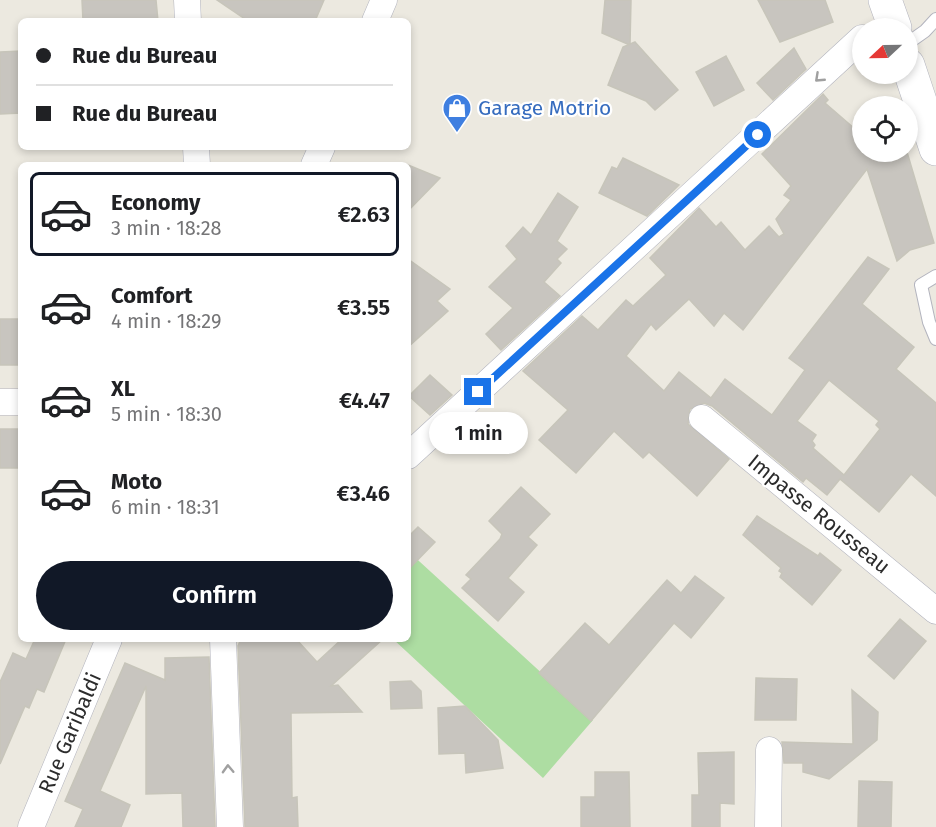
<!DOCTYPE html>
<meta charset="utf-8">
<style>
body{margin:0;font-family:"Fira Sans",sans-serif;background:#f6f6f6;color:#202124;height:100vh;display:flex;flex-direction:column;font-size:22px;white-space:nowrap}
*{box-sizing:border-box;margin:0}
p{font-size:20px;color:#757577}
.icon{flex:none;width:33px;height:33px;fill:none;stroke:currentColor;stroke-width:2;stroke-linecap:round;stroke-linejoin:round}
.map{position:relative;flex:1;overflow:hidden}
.details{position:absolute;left:18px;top:162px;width:393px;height:480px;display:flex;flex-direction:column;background:#fff;border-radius:9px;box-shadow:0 3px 9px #0003}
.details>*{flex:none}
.top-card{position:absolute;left:18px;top:18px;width:393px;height:132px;border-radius:9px;box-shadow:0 3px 9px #0003;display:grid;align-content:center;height:132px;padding:0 18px;background:#fff}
.needle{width:39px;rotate:248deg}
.buttons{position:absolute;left:852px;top:18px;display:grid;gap:12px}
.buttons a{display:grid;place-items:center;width:66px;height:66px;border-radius:50%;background:#fff;box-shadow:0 3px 9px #0003;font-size:30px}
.end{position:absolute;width:27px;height:27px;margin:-14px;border:8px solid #1a73e8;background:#fff;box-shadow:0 0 0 3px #fff}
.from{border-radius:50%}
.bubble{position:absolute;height:42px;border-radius:21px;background:#fff;box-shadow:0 3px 9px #0003;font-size:20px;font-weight:600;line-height:42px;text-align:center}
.top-card b{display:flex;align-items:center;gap:21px;height:57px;font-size:22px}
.top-card b+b{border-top:2px solid #e0e0e0}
.top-card i{width:15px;height:15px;background:#202124}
ul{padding:10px 0 0;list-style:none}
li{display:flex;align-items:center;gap:18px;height:84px;margin:0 12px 9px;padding:0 6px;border:3px solid transparent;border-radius:9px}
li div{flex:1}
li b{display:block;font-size:22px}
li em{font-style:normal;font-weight:600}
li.current{border-color:#111827}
li>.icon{width:54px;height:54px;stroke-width:1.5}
.action{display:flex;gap:12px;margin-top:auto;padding:12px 18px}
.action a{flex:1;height:69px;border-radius:36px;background:#111827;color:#fff;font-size:24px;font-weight:600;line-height:69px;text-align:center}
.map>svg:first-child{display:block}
.green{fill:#addda2}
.building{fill:#c8c5bf;stroke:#c7c5ba;stroke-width:1.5;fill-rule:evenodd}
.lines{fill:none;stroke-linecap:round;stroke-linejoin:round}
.lane-casing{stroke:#b3b4be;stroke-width:14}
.street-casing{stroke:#b3b4be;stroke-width:27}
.secondary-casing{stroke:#b3b4be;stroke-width:34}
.lane{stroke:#fff;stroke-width:12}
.street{stroke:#fff;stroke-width:26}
.secondary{stroke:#fff;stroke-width:33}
.oneway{stroke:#a0a0a0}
.route{stroke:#1a73e8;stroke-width:8}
.labels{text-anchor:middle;stroke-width:4.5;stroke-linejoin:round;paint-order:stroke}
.shop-label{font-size:21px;fill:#366cbe;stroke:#fff;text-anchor:start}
.street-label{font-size:21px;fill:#2c2c2c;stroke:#fff}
</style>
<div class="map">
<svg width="936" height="827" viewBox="0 0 936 827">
<rect width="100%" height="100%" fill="#ece9e0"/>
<polygon class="green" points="408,551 593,720 543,778 393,639 408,639"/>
<g class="building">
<polygon points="82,0 156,0 158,21 83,21"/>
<polygon points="217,0 324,0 315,21 248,21"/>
<polygon points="605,0 631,0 630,45 602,33"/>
<polygon points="758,0 825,0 833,22 780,42"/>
<polygon points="635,42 678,90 655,110 646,101 608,85 623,47"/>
<polygon points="794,48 806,69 773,100 757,83"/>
<polygon points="21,51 21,113 0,114 0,52"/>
<polygon points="726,56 744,90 714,106 696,72"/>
<path d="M 823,94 L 828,100 L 825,103 L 862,135 L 862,152 L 907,152 L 934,243 L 910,250 L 897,261 L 867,169 L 743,330 L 724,313 L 714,326 L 689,299 L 656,330 L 651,324 L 626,356 L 664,391 L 679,372 L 711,398 L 725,379 L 772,415 L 805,370 L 789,358 L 868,257 L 889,269 L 862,304 L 914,347 L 896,369 L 936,403 L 936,496 L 911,474 L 879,512 L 840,479 L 827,495 L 806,478 L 803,482 L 712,406 L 704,403 L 690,409 L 688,424 L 729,459 L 697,496 L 649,452 L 643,458 L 614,431 L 576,473 L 539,440 L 568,410 L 523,371 L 582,316 L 598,330 L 626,300 L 633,306 L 666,275 L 650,258 L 699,208 L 716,227 L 721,222 L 745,250 L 769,226 L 779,237 L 784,234 L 776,219 L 791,200 L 784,195 L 791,186 L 762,154 ZM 829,380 L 879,421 L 876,425 L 880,429 L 844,475 L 813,448 L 815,445 L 812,441 L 816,435 L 797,421 Z"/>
<polygon points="623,158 679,185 647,216 599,193 612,167 617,169"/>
<polygon points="408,165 440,178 408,211"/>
<polygon points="558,193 578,207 557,241 567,249 557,259 561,263 544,282 560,296 501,350 486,334 513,308 489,287 517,259 506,246 523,227 531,235"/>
<polygon points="408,259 450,289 437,301 448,311 408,347"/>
<rect x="0" y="319" width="21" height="46"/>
<polygon points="430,375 452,395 430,415 409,396"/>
<rect x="0" y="429" width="21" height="39"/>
<polygon points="521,487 550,514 528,537 537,545 508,578 524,592 498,621 462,588 471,579 466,575 500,539 502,534 489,521"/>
<polygon points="757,516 818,556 820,553 841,570 812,605 780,577 782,573 779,571 781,568 743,535"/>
<polygon points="418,527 435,542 408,570 408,537"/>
<polygon points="695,576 724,598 691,638 674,623 591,721 539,673 585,623 609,645 667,580 681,593"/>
<polygon points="900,619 926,641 894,679 868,656"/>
<polygon points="35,639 66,639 44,692 37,689 29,708 25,706 0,764 0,682 13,653 26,659"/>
<polygon points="241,639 296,639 317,662 342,639 383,639 331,686 338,685 362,712 291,713 292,798 297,797 298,827 245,827 238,646"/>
<polygon points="209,657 215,827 183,827 182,793 146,794 146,686 100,791 130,805 121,827 75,827 83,809 65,801 125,663 165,680 165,658"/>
<polygon points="756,678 797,679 796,720 755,720"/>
<polygon points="411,681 421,691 422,708 391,709 390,682"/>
<polygon points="852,690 878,712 877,740 829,779 803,772 803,763 784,763 782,742 853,744"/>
<polygon points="465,706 498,740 503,768 466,773 465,753 439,754 438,708"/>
<polygon points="734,752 734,804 720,803 720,827 692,827 692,795 699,795 698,753"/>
<polygon points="595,772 629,772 630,827 581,827 581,797 595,797"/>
<polygon points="859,781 892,782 891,827 858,827"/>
</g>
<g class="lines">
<g class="lane-casing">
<g id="lane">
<polyline points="908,43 925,31 936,19"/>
<polyline points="936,276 921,285 929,322 936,339"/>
</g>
</g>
<g class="street-casing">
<g id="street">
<polyline points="187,0 188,21"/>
<polyline points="375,21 384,0"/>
<polyline points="196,147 197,165"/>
<polyline points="314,165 322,147"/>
<polyline points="0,402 21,402"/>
<polyline points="702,418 936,611"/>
<polyline points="408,456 862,38"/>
<polyline points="223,639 230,827"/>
<polyline points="31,827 109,639"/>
<polyline points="768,827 769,750"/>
</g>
</g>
<g class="secondary-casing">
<g id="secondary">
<polyline points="885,0 895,28"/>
<polyline points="908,65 936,149"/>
</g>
</g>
<use href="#lane" class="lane"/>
<use href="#street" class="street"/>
<use href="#secondary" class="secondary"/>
</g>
<defs><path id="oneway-chevron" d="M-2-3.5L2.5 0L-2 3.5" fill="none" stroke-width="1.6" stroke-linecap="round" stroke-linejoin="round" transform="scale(1.5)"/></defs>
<g class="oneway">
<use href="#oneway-chevron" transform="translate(819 78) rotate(137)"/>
<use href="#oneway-chevron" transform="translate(228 769) rotate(-92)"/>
</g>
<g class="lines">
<polyline class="route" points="478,392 758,135"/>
</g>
<defs>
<g id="shop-pin" transform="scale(1.5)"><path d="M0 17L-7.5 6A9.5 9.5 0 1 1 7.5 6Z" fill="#3f7fe0" stroke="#fff"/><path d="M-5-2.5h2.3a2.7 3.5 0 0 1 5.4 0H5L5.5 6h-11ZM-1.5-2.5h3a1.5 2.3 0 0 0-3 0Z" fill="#fff"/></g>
</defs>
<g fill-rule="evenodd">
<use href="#shop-pin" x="457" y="108"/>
</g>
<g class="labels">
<g class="shop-label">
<text x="478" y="115">Garage Motrio</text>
</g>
<g class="street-label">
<text transform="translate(819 514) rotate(39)" y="7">Impasse Rousseau</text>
<text transform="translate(70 733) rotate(-67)" y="7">Rue Garibaldi</text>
</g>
</g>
</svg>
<div class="buttons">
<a><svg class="needle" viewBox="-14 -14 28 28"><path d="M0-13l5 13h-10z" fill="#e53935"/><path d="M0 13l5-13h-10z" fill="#757577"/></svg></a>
<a><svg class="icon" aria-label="locate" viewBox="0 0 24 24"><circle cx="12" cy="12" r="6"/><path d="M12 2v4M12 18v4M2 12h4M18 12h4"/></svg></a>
</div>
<i class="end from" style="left:758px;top:135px"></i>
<i class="end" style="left:478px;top:392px"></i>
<div class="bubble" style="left:429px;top:412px;width:99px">1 min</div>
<div class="top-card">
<b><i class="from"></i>Rue du Bureau</b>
<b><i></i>Rue du Bureau</b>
</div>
<section class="details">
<ul>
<li class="current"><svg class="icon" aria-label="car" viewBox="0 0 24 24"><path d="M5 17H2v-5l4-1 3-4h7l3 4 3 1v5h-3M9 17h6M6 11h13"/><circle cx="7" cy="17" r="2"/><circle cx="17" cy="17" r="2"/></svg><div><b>Economy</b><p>3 min · 18:28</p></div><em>€2.63</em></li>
<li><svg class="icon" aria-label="car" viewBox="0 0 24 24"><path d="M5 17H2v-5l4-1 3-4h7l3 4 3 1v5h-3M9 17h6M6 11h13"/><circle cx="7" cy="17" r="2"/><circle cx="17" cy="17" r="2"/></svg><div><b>Comfort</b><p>4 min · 18:29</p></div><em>€3.55</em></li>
<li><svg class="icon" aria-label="car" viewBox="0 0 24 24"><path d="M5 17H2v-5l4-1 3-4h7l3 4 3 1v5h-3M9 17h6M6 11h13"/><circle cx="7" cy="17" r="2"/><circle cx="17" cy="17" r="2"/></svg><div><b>XL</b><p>5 min · 18:30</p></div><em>€4.47</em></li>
<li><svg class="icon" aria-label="car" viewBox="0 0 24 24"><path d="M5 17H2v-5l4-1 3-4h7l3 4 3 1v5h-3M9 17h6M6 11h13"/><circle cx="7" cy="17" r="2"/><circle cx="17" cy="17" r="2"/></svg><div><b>Moto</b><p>6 min · 18:31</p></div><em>€3.46</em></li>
</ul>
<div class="action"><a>Confirm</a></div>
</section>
</div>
